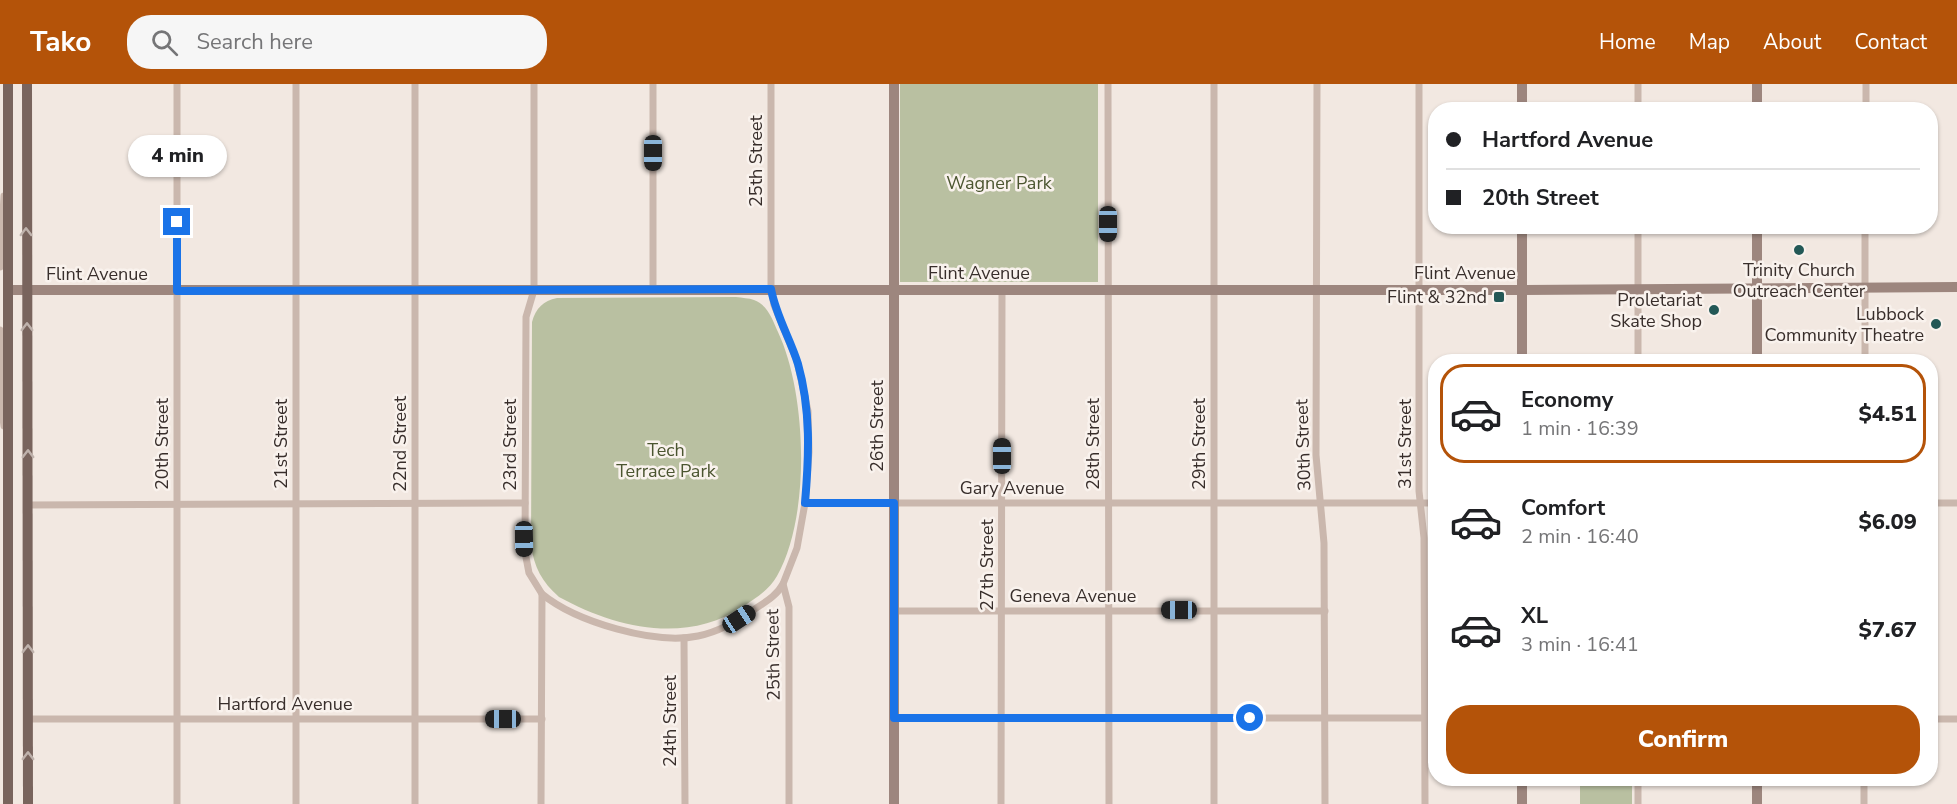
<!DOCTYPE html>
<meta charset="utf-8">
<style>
body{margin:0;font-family:"Nunito Sans",sans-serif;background:#f6f6f6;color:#202124;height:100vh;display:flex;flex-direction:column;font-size:22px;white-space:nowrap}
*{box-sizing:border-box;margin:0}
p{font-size:20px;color:#757577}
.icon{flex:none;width:33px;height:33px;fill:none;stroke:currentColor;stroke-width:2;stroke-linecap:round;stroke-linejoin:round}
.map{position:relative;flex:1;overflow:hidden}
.sheet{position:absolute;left:1428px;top:270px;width:510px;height:432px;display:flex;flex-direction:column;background:#fff;border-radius:24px;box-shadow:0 2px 4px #0004}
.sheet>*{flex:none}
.banner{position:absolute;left:1428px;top:18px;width:510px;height:132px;border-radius:24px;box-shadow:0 2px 4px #0004;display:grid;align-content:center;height:132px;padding:0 18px;background:#fff}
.end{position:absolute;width:27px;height:27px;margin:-14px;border:8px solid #1a73e8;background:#fff;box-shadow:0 0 0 3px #fff}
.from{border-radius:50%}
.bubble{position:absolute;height:42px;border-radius:21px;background:#fff;box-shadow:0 2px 4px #0004;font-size:20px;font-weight:800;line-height:42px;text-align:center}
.car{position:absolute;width:18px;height:36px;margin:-18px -9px;border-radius:8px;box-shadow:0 0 4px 2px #0007;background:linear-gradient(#222 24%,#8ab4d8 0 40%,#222 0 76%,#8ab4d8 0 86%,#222 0)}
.banner b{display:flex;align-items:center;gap:21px;height:57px;font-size:22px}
.banner b+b{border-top:2px solid #e0e0e0}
.banner i{width:15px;height:15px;background:#202124}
ul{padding:10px 0 0;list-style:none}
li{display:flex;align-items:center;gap:18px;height:99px;margin:0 12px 9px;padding:0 6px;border:3px solid transparent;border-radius:24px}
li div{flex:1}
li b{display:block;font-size:22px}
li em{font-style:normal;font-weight:800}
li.selected{border-color:#b45309}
li>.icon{width:54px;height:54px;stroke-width:1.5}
.cta{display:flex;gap:12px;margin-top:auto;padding:12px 18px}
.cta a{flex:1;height:69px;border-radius:24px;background:#b45309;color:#fff;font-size:24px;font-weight:800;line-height:69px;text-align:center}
header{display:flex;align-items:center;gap:36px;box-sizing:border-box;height:84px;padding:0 30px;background:#b45309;color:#fff}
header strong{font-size:28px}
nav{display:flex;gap:33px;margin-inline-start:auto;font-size:21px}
.search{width:420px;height:54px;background:#f6f6f6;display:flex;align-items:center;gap:15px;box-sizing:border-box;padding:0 21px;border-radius:24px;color:#757577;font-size:22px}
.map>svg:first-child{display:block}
.green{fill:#b9c0a1}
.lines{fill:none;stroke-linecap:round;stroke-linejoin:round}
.street{stroke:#cab7ad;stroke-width:7}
.secondary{stroke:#9d867e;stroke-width:10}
.primary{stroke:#79645d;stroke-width:10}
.oneway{stroke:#bfb2ac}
.route{stroke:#1a73e8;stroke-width:8}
.poi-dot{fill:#235856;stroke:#f9f2ed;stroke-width:2}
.labels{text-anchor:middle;stroke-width:5;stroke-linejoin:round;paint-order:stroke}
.street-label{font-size:18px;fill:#382e2b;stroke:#f9f2ed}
.park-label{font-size:18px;fill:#4b5530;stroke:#f9f2ed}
.poi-label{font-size:18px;fill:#382e2b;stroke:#f9f2ed;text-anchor:end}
</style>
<header>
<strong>Tako</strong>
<div class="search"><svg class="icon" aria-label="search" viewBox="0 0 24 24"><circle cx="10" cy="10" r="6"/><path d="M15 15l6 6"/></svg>Search here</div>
<nav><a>Home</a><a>Map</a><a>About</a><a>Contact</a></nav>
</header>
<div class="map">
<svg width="1957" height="720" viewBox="0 0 1957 720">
<rect width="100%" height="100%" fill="#f2e8e1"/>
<g class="green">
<rect x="900" y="0" width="198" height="198"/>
<path d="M 736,213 C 742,214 749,214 754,216 C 768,221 773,237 778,248 C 807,310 811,432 777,492 C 769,506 756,514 744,522 C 686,561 616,544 559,513 C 542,498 534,483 531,461 L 532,238 C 536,224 543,217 557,214 Z"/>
<rect x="1580" y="695" width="52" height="25"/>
</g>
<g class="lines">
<g class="street">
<polyline points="415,0 415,720"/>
<polyline points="534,0 534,206 526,233 525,468 529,489 542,510 541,720"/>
<polyline points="771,0 771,205 774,221 797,277 808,327 809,368 805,419 797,464 783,500 789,523 789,720"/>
<polyline points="1108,0 1109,720"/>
<polyline points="1317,0 1316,371 1324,459 1325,720"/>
<polyline points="1419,0 1419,407 1424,454 1425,720"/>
<polyline points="1638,26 1638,0"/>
<polyline points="1866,26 1866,0"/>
<polyline points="0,183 4,112"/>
<polyline points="653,206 653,0"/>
<polyline points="0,246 0,313 4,342"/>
<polyline points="1638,278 1638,142"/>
<polyline points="1865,278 1865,142"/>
<polyline points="805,419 1436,419"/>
<polyline points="1930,419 1957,419"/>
<polyline points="28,421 525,419"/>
<path d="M 542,510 C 576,538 655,561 698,552 C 718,548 735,538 752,527 C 763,519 776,513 783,500"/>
<polyline points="894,527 1325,527"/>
<polyline points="684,554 685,720"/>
<polyline points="894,634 1436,634"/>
<polyline points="28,635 542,635"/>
<polyline points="1930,635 1957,635"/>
<polyline points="1638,694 1638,720"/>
<polyline points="177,720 177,0"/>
<polyline points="296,720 296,0"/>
<polyline points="1001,720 1002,206"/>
<polyline points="1214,720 1214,0"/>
<polyline points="1864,720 1864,694"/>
</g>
<g class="secondary">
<polyline points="894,0 894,720"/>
<polyline points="1522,0 1522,26"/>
<polyline points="1757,0 1757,26"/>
<polyline points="1522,142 1522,278"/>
<polyline points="1757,142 1757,278"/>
<polyline points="8,206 1522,206 1957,203"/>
<polyline points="1522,694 1522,720"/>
<polyline points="1757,694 1757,720"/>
</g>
<g class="primary">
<polyline points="27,0 28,720"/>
<polyline points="8,720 8,0"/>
</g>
</g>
<defs><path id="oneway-chevron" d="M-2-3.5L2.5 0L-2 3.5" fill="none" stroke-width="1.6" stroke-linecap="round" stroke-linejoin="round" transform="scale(1.5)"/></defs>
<g class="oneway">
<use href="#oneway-chevron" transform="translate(26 148) rotate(-90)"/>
<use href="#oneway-chevron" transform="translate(27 243) rotate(-90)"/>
<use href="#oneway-chevron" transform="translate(28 370) rotate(-90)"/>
<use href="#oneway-chevron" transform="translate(28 565) rotate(-90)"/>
<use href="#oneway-chevron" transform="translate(28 672) rotate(-90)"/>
</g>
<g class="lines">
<path class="route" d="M 177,138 L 177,207 L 771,205 C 776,232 790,254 798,280 C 811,326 809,372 805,419 L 894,419 L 894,634 L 1250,634"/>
</g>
<g class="poi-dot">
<circle cx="1799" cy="166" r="6"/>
<rect x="1493" y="207" width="12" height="12" rx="3"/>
<circle cx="1714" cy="226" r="6"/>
<circle cx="1936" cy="240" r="6"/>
</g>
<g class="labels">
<g class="street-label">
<text transform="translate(756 77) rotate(-90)" y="6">25th Street</text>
<text x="979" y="195">Flint Avenue</text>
<text x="1465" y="195">Flint Avenue</text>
<text x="97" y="196">Flint Avenue</text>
<text transform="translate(877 342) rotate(-90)" y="6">26th Street</text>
<text transform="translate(162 360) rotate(-90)" y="6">20th Street</text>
<text transform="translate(281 360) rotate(-90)" y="6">21st Street</text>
<text transform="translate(400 360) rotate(-90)" y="6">22nd Street</text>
<text transform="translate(1093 360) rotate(-90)" y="6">28th Street</text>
<text transform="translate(1199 360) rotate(-90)" y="6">29th Street</text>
<text transform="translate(1405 360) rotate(-90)" y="6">31st Street</text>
<text transform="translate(510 361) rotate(-90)" y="6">23rd Street</text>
<text transform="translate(1303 361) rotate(-92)" y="6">30th Street</text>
<text x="1012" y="410">Gary Avenue</text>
<text transform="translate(987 481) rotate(-90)" y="6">27th Street</text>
<text x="1073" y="518">Geneva Avenue</text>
<text transform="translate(773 571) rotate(-91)" y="6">25th Street</text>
<text x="285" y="626">Hartford Avenue</text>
<text transform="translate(670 637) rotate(-90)" y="6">24th Street</text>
</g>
<g class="park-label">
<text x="999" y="105">Wagner Park</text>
<text x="666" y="372">Tech<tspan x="666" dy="21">Terrace Park</tspan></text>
</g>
<g class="poi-label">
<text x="1799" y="192" text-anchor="middle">Trinity Church<tspan x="1799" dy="21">Outreach Center</tspan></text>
<text x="1487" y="219">Flint &amp; 32nd</text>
<text x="1702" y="222">Proletariat<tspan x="1702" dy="21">Skate Shop</tspan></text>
<text x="1924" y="236">Lubbock<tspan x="1924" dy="21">Community Theatre</tspan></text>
</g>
</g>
</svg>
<i class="end from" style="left:1250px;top:634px"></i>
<i class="end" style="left:177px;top:138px"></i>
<div class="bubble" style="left:128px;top:51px;width:99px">4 min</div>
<i class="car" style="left:653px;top:69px;rotate:180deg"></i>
<i class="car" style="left:1108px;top:140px;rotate:180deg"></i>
<i class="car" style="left:1002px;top:372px;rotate:0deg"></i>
<i class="car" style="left:524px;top:455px;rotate:179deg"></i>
<i class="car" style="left:1179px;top:526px;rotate:270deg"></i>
<i class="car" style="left:739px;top:535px;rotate:57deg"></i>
<i class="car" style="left:503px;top:635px;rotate:270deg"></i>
<div class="banner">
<b><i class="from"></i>Hartford Avenue</b>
<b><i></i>20th Street</b>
</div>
<section class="sheet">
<ul>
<li class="selected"><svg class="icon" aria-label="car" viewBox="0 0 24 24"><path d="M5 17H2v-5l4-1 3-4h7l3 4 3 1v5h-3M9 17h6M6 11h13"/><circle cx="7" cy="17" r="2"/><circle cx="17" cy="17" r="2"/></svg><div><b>Economy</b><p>1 min · 16:39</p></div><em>$4.51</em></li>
<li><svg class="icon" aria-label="car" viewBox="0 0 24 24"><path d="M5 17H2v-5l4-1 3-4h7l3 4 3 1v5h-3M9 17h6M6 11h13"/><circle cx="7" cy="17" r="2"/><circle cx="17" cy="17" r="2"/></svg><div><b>Comfort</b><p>2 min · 16:40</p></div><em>$6.09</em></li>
<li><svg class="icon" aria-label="car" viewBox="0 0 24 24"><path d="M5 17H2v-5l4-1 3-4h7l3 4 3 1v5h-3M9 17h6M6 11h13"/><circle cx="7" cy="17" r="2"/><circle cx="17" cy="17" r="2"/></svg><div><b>XL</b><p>3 min · 16:41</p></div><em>$7.67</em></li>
</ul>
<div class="cta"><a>Confirm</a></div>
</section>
</div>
